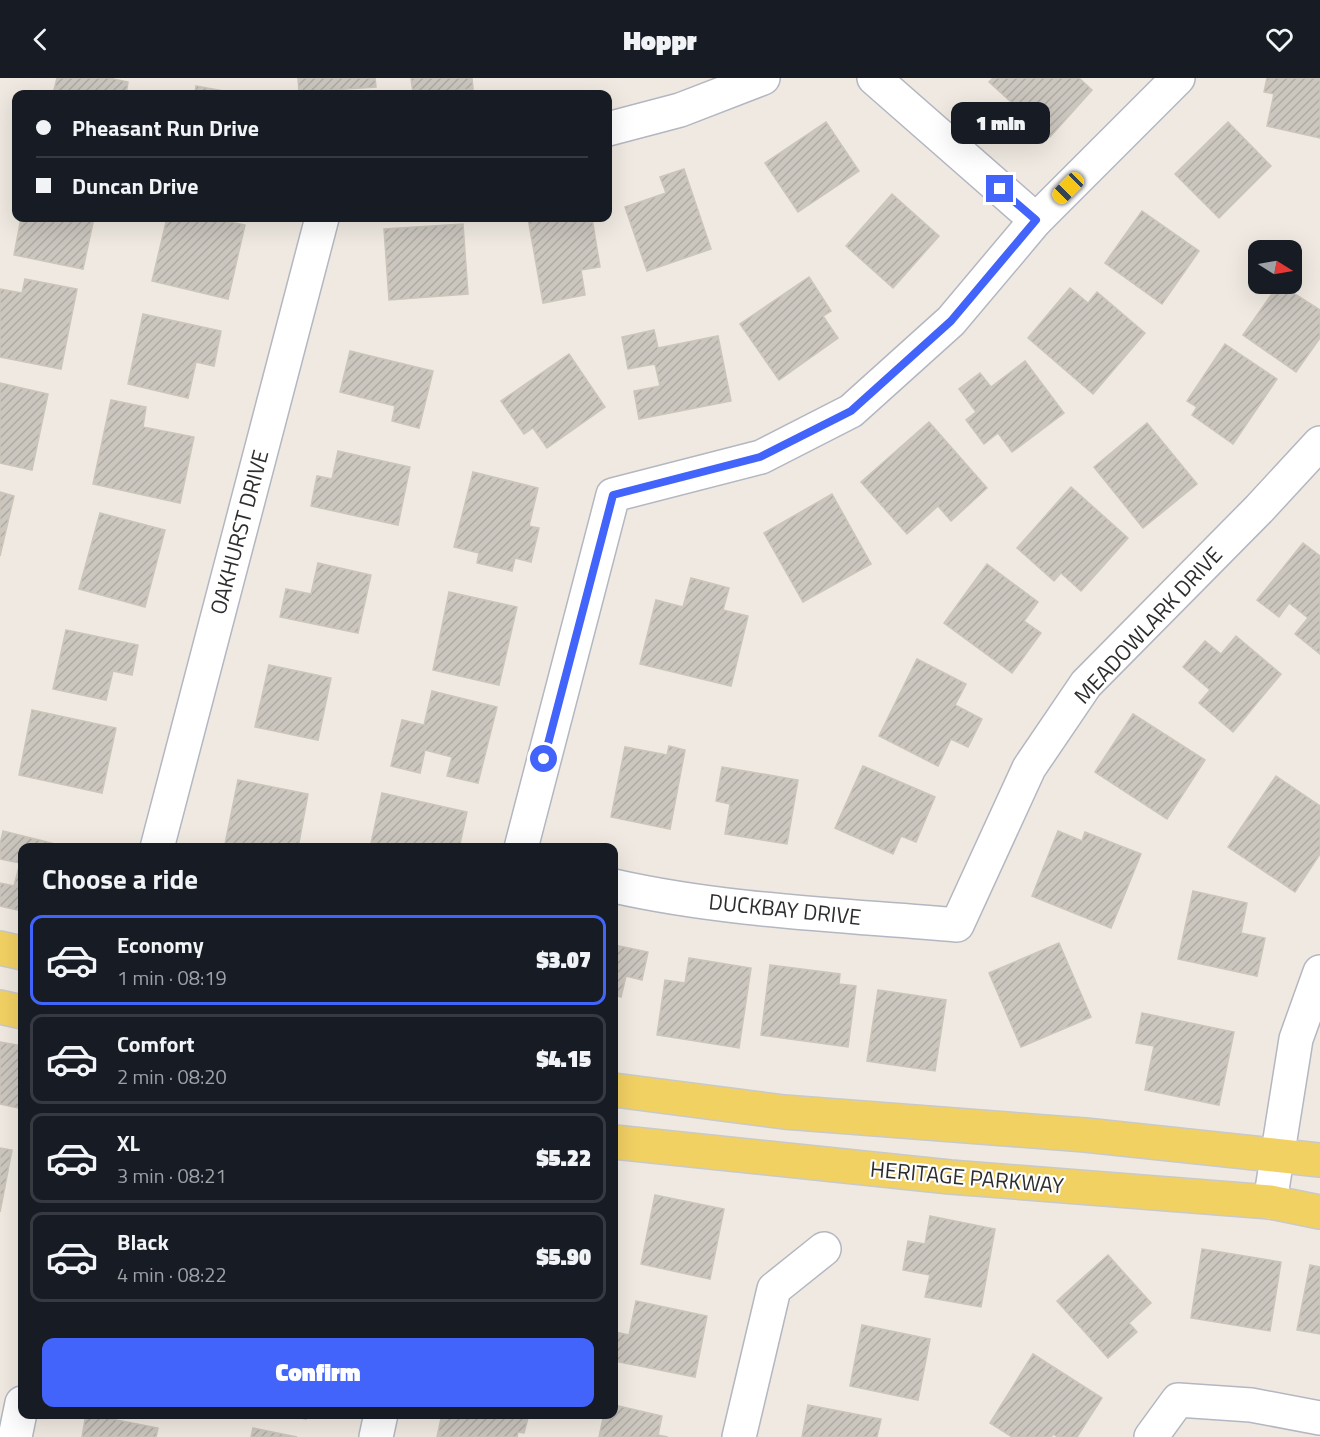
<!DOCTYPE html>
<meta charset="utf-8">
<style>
body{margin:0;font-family:"Titillium Web",sans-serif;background:#20242c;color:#f1f3f6;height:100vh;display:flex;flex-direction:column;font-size:22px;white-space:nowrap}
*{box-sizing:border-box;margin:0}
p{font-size:20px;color:#9ea1a6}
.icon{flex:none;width:33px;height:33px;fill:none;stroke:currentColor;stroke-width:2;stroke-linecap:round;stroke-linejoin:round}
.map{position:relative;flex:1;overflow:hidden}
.panel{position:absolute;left:18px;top:765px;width:600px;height:576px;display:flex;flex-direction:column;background:#171b24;border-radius:12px;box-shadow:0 6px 24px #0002}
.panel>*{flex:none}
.top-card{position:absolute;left:12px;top:12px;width:600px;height:132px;border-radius:12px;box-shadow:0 6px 24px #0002;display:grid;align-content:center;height:132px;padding:0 24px;background:#171b24}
.needle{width:39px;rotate:101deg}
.buttons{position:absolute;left:1248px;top:162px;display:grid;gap:12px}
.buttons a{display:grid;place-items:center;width:54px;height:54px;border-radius:12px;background:#171b24;box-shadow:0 6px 24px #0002;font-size:30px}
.end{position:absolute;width:27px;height:27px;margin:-14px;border:8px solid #4264fb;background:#fff;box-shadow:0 0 0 3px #fff}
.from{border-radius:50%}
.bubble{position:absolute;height:42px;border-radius:12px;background:#171b24;box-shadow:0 6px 24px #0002;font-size:20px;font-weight:800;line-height:42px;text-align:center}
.car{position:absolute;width:18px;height:36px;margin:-18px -9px;border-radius:8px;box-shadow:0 0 4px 2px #0007;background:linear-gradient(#f5c518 24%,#345 0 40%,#f5c518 0 76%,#345 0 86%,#f5c518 0)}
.top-card b{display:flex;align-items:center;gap:21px;height:57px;font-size:22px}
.top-card b+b{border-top:2px solid #363941}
.top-card i{width:15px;height:15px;background:#f1f3f6}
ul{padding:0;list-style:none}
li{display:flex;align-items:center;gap:18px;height:90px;margin:0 12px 9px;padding:0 12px;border:3px solid #363941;border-radius:12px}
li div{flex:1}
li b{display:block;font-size:22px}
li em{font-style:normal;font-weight:800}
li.selected{border-color:#4264fb}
li>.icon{width:54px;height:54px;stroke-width:1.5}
h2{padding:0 24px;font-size:27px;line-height:72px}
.primary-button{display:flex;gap:12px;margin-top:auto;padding:12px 24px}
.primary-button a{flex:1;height:69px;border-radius:12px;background:#4264fb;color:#fff;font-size:24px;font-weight:800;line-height:69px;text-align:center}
header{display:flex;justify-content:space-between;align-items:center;height:78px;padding:0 24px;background:#171b24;font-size:27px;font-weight:800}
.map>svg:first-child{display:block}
.building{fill:url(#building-hatch);stroke:#cbc5ba;stroke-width:1.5}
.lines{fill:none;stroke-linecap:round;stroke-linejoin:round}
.minor-casing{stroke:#b4b7c1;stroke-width:36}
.major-casing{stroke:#c9c9c9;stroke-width:36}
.minor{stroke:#fff;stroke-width:33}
.major{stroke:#f2d163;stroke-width:33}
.route{stroke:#4264fb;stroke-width:8}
.labels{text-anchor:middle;stroke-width:4.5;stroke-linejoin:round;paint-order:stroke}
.street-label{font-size:22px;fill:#2e2e2e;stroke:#fff}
</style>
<header><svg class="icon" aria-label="back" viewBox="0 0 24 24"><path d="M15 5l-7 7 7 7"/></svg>Hoppr<svg class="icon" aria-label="heart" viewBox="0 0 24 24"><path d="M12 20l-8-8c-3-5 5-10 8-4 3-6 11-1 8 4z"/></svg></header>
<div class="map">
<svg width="1320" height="1359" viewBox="0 0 1320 1359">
<defs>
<pattern id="building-hatch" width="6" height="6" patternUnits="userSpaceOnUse" patternTransform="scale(1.5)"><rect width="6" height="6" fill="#cbc7bf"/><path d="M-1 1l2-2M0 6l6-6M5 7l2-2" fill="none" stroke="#afaba4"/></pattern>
</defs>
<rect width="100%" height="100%" fill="#efe9e1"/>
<g class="building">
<polygon points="57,0 109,0 128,4 126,16 53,16"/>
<polygon points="298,0 375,0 376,9 299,14"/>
<polygon points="411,0 472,0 473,11 413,16"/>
<polygon points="993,0 1079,0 1092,12 1050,59 989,4"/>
<polygon points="1267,0 1320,0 1320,60 1267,48 1274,16 1264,14"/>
<polygon points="196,8 240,16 195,16"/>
<polygon points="826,44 859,93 798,134 765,85"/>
<polygon points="1228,44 1271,88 1219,140 1175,96"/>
<polygon points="684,91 711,171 647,193 625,129 666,115 660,99"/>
<polygon points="892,116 939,158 893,210 846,168"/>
<polygon points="1142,133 1199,173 1162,226 1105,185"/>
<polygon points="21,140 94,140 83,191 14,177"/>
<polygon points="167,140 212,140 245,147 228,221 152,203"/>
<polygon points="528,140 592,140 600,189 581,192 585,217 543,225"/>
<polygon points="463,146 468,216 389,222 384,151"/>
<polygon points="809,199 831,233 823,238 838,260 779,302 740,246"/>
<polygon points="25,201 77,211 61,291 0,279 0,211 22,215"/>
<polygon points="1279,206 1320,232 1320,260 1296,294 1243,257"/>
<polygon points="1070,210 1088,225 1097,214 1145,255 1093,316 1028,260"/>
<polygon points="143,236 221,253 214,288 196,284 188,320 128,306"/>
<polygon points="654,252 658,270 718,258 731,323 639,341 634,313 660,308 655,286 628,291 622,259"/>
<polygon points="1225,266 1277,301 1233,366 1192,337 1197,329 1187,323"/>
<polygon points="350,273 433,293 419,350 392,343 395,328 340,314"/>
<polygon points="569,276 605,329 547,370 533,350 524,356 501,323"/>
<polygon points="1025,283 1064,335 1012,374 998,355 984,366 966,342 976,334 959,311 980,295 991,309"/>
<polygon points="0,305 48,316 32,392 0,385"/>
<polygon points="111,322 146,329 143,349 194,359 180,425 93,406"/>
<polygon points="929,344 987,410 951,443 938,428 907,456 861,404"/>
<polygon points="1147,345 1197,406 1143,450 1094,389"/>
<polygon points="338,373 410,389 398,447 311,428 317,398 332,401"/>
<polygon points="473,394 538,410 529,448 539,450 531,484 515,480 512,493 477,485 479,475 454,469"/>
<polygon points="1071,409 1128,460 1081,513 1061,495 1054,503 1017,470"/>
<polygon points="0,414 14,418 0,478"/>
<polygon points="832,416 871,486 803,524 764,455"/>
<polygon points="100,435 165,452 145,529 79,511"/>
<polygon points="1303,465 1320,478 1320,576 1295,556 1308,540 1289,525 1279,539 1257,522"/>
<polygon points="318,485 371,497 358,555 280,539 286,511 311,516"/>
<polygon points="987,486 1038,524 1024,543 1041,555 1012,595 944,545"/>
<polygon points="691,500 729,510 723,532 748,538 731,608 640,586 656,522 683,529"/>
<polygon points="449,514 517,529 499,607 433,592"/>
<polygon points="66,552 138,567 132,597 113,593 106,622 53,611"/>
<polygon points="1236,558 1281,596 1233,654 1199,625 1210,612 1183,589 1205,563 1221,576"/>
<polygon points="917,581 966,606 955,627 982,641 968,669 951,661 938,688 879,658"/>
<polygon points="269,587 331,600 318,662 255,649"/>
<polygon points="432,613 497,629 478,705 447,698 452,679 425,672 420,695 391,688 402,642 424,647"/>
<polygon points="32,632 116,650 102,715 19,697"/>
<polygon points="1133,636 1205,682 1167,741 1095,694"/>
<polygon points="669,668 685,672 670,751 611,739 625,669 667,677"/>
<polygon points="863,688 935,719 916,764 901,758 893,776 835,750"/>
<polygon points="722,689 798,702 787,766 725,756 730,726 716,723"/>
<polygon points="1276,698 1320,728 1320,776 1295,814 1228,769"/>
<polygon points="238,702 308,716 298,770 244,770 225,766"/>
<polygon points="382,715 467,734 459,770 370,770"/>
<polygon points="3,753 71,770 22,770 22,833 0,828 0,805 14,808 20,785 0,781 0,766"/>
<polygon points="1058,753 1082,763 1085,754 1141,776 1111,850 1032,818"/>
<polygon points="1193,813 1247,825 1241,855 1265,860 1257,898 1178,881"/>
<polygon points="1059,865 1091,939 1021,969 989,895"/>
<polygon points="614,867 648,874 642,902 626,898 621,919 614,917"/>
<polygon points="689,880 751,890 739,970 657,957 665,902 685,905"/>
<polygon points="770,887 840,896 839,906 856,908 848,969 761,957"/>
<polygon points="878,912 946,922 935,993 867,983"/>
<polygon points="1142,935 1234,954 1219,1027 1145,1012 1154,968 1136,965"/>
<polygon points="0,964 22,968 22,1015 19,1030 0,1026"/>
<polygon points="0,1070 12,1072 0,1134"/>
<polygon points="655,1117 724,1131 710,1201 641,1186"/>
<polygon points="930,1138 995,1151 981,1229 925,1219 930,1197 903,1192 908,1163 925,1166"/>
<polygon points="1202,1171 1281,1184 1270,1253 1191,1240"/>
<polygon points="1108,1177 1151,1225 1129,1245 1137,1254 1108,1280 1057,1223"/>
<polygon points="1310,1187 1320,1189 1320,1256 1297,1252"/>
<polygon points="636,1223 707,1238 695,1299 614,1283 614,1254 629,1257"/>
<polygon points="862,1247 930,1261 918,1322 850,1308"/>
<polygon points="1033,1276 1102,1320 1077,1359 1058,1359 1053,1356 1051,1359 1012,1359 990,1345"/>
<polygon points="614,1327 662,1338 658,1357 668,1359 599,1359 604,1336 614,1336"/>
<polygon points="808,1327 881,1341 877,1359 802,1359"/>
<polygon points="86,1336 158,1350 156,1359 82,1359"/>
<polygon points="282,1336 307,1336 306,1341"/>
<polygon points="442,1336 529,1336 524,1355 518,1354 517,1359 437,1359"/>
<polygon points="253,1350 297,1359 251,1359"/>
</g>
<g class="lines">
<g class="minor-casing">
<g id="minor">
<polyline points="874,0 1036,142"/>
<polyline points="608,51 680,32 763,0"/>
<polyline points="157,770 322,140"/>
<polyline points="521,770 613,417 761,379 851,333 951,243 1036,142 1178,0"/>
<path d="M 614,808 C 725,833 843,837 957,847 L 1029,690 L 1086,606 L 1259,431 L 1320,365"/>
<polyline points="1270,1124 1296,961 1320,894"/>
<polyline points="15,1359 22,1325"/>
<polyline points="376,1359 381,1336"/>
<polyline points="739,1359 774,1211 824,1171"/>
<polyline points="1151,1359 1178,1322 1251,1327 1320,1340"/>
</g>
</g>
<g class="major-casing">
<g id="major">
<polyline points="0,870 22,875"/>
<polyline points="0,929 22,934"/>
<polyline points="614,1012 784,1034 1085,1057 1320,1082"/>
<polyline points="614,1064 950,1099 1270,1124 1320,1134"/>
</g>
</g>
<use href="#minor" class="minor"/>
<use href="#major" class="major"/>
</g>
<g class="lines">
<polyline class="route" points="544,681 613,417 760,379 851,333 951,243 1036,142 1000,111"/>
</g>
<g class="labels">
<g class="street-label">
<text transform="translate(239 454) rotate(-75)" y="8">OAKHURST DRIVE</text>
<text transform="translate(1148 547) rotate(-47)" y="8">MEADOWLARK DRIVE</text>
<text transform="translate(785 831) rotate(6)" y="8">DUCKBAY DRIVE</text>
<text transform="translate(967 1099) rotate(5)" y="8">HERITAGE PARKWAY</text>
</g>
</g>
</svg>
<div class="buttons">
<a><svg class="needle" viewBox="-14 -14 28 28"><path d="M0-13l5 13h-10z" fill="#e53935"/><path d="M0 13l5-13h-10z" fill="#9ea1a6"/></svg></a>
</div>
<i class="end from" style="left:544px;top:681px"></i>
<i class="end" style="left:1000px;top:111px"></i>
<div class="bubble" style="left:951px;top:24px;width:99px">1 min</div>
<i class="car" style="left:1068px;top:110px;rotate:225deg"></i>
<div class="top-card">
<b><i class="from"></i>Pheasant Run Drive</b>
<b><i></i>Duncan Drive</b>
</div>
<section class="panel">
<h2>Choose a ride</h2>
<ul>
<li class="selected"><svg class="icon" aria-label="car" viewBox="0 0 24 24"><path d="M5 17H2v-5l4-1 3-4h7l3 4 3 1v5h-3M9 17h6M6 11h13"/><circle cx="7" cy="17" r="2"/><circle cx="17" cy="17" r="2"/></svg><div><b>Economy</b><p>1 min · 08:19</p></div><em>$3.07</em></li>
<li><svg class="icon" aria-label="car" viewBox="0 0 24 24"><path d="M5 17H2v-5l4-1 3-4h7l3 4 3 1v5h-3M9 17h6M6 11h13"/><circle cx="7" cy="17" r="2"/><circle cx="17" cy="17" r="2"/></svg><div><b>Comfort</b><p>2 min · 08:20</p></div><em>$4.15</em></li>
<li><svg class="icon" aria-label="car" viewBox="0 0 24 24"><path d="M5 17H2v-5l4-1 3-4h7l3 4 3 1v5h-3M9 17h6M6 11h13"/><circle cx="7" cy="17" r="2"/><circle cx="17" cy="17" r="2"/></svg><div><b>XL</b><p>3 min · 08:21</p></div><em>$5.22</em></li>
<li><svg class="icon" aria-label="car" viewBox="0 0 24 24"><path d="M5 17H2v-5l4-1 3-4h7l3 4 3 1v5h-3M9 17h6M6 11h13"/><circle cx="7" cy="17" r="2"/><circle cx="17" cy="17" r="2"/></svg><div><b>Black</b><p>4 min · 08:22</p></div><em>$5.90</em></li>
</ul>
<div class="primary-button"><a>Confirm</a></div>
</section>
</div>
